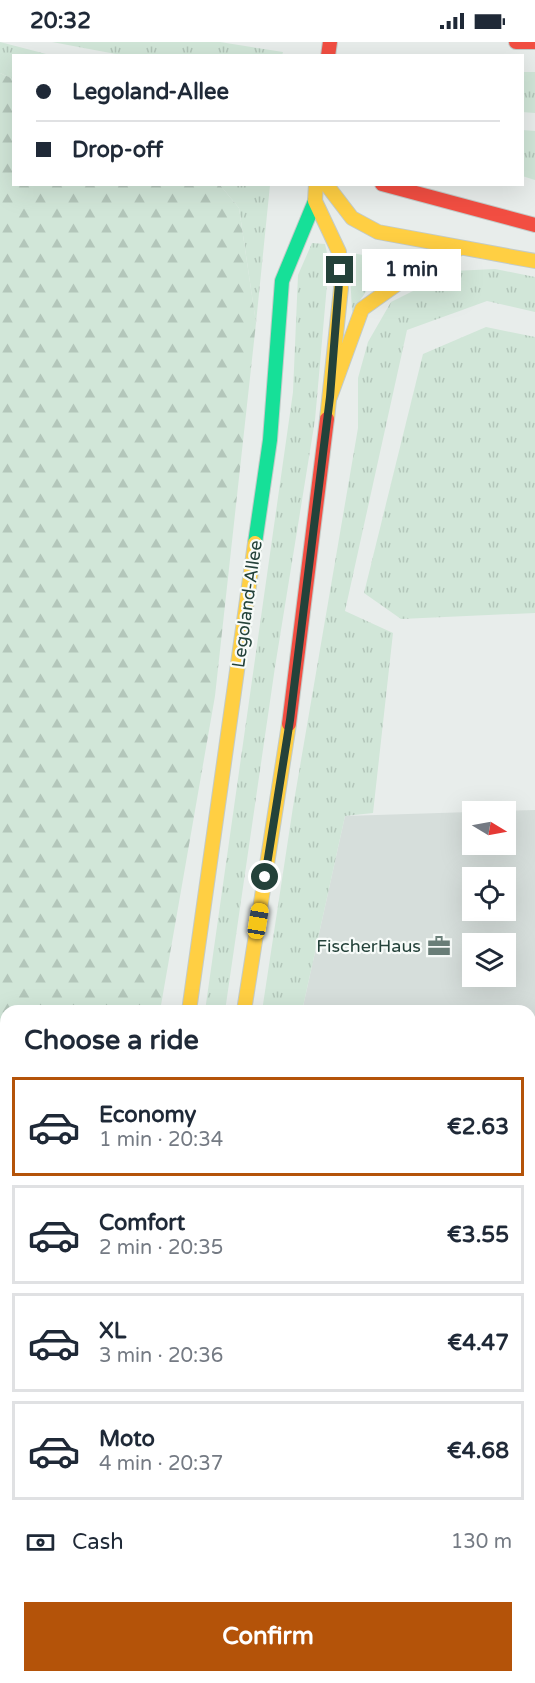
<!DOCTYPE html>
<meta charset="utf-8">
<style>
body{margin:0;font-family:"Varela Round",sans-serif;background:#f6f6f7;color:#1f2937;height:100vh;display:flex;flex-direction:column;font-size:22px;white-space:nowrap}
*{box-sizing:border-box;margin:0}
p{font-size:20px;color:#747a83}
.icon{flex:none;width:33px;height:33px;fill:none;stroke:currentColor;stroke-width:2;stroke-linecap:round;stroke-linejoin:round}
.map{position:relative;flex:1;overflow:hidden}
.sheet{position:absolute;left:0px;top:963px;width:536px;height:678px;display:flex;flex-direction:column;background:#fff;border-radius:18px 18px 0 0;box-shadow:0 6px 24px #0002}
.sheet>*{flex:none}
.guide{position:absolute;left:12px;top:12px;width:512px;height:132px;border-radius:0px;box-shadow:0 6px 24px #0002;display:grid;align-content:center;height:132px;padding:0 24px;background:#fff}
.needle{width:39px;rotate:100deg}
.fabs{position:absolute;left:462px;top:759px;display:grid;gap:12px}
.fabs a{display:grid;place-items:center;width:54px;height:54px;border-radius:0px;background:#fff;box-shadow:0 6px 24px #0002;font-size:30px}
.end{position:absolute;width:27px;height:27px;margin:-14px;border:8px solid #24423a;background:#fff;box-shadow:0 0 0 3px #fff}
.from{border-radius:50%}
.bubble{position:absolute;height:42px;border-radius:0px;background:#fff;box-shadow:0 6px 24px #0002;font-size:20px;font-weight:800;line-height:42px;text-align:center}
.car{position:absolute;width:18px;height:36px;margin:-18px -9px;border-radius:8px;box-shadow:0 0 4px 2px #0007;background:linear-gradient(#f5c518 24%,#345 0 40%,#f5c518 0 76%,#345 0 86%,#f5c518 0)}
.guide b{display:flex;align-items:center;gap:21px;height:57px;font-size:22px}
.guide b+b{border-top:2px solid #e0e1e3}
.guide i{width:15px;height:15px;background:#1f2937}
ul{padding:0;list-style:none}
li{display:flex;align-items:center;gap:18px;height:99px;margin:0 12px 9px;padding:0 12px;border:3px solid #e0e1e3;border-radius:0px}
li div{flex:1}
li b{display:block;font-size:22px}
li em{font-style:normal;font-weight:800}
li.on{border-color:#b45309}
li>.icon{width:54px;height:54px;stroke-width:1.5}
h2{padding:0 24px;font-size:27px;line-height:72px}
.pay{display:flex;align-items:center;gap:15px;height:66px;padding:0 24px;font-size:22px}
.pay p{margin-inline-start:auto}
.action{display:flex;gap:12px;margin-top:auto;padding:12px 24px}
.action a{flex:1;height:69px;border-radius:0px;background:#b45309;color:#fff;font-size:24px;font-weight:800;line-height:69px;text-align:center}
.status{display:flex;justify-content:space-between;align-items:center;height:42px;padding:0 30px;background:#fff;direction:ltr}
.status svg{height:16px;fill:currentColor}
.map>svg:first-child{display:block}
.built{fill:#d6dedb;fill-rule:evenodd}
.grass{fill:url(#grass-tufts)}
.forest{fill:url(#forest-firs)}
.park{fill:#d1e6d8}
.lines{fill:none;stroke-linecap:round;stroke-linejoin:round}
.street-casing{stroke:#c5cac8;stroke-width:32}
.fast-casing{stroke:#c3cbc8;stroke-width:16}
.slow-casing{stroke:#c3cbc8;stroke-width:16}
.jam-casing{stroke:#c3cbc8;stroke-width:16}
.street{stroke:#fcfcfc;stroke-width:30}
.fast{stroke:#16e098;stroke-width:14}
.slow{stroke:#ffcf43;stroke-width:14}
.jam{stroke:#f24e42;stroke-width:14}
.route{stroke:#24423a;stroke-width:8}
.labels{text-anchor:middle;stroke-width:4.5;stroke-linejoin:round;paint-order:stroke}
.street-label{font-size:18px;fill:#24423a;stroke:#f7fbf9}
.poi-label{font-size:18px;fill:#24423a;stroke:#f7fbf9;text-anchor:end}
</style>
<div class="status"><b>20:32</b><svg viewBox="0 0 49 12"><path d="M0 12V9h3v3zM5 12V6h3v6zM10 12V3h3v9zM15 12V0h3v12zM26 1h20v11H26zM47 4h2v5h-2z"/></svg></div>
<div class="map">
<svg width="535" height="1641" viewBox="0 0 535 1641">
<defs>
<pattern id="grass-tufts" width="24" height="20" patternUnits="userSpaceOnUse" patternTransform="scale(1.5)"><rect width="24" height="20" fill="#d1e6d8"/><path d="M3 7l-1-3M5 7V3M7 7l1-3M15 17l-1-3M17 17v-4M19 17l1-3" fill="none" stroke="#b3c6ba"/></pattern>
<pattern id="forest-firs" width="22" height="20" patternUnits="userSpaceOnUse" patternTransform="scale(1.5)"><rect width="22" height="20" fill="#d1e6d8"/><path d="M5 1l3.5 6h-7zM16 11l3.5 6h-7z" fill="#b3c6ba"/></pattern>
</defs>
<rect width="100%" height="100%" fill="#e8edeb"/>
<path class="built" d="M 535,768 L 535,1506 L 530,1502 L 530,969 L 302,969 L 345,774 ZM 472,770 L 506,770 L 506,802 L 472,802 ZM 472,836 L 506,836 L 506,868 L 472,868 ZM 472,902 L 506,902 L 506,934 L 472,934 Z"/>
<g class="grass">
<polygon points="0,0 50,13 14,14 13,37 0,31"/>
<polygon points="52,0 220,0 283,10 282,14 121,13"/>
<polygon points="522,30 535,30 535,71 522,70"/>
<polygon points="522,88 535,89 535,138 522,134"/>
<polygon points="220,143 270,143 256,281 239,166"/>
<polygon points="312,201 325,202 329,220 315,378 275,625 225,969 205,969 293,350 298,233"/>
<polygon points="349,211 401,218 372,241 352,270"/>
<polygon points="495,227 535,235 535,270 487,259 407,288 345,569 393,591 373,771 345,774 302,969 262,969 293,765 358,386 358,336 368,300 391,260 453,229"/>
<polygon points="486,285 535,295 535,571 401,577 364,551 423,312"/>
<polygon points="0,1484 6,1495 6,1559 0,1553"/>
<polygon points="253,1635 488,1635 505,1641 243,1641"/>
</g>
<polygon class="forest" points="0,31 13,37 14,142 220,143 239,166 256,281 215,654 160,969 6,969 6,1264 0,1266"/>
<polygon class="park" points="0,1553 6,1559 6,1635 94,1635 98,1641 0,1641"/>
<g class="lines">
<g class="street-casing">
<g id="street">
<polyline points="0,1385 6,1386"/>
<polyline points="0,1439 6,1445"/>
<polyline points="530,1567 535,1570"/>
<polyline points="119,1635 120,1641"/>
<polyline points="146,1641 148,1635"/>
</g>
</g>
<g class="fast-casing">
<g id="fast">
<polyline points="255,501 270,398 282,239 315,159"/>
<polyline points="0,1291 6,1290"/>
</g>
</g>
<g class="slow-casing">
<g id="slow">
<polyline points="316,142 315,159 339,210 341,246 327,377"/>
<polyline points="326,142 352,176 378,190 535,219"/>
<polyline points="330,355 362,267 407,235 460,206"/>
<polyline points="189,969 255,501"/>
<polyline points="244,969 289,682"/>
</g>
</g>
<g class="jam-casing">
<g id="jam">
<polyline points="516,0 535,0"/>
<polyline points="328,14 330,0"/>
<polyline points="382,142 535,183"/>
<polyline points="289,682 327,377"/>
</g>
</g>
<use href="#street" class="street"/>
<use href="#fast" class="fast"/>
<use href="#slow" class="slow"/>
<use href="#jam" class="jam"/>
</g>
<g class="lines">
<polyline class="route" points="265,835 290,678 330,355 340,228"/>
</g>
<defs>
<g id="office-bare" transform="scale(1.8)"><path d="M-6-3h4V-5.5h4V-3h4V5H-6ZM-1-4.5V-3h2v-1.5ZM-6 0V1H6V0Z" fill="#697e78" stroke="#f7fbf9" stroke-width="2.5" paint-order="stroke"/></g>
</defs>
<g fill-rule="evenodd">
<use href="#office-bare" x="439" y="904"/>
</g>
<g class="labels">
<g class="street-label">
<text transform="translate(247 562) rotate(-82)" y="6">Legoland-Allee</text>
</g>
<g class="poi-label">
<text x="421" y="910">FischerHaus</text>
</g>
</g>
</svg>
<div class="fabs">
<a><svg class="needle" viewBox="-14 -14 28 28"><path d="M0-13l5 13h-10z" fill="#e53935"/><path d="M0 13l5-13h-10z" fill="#747a83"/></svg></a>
<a><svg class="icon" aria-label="locate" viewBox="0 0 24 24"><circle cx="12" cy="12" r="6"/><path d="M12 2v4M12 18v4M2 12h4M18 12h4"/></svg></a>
<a><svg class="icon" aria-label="layers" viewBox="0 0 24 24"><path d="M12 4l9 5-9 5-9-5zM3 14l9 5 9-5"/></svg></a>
</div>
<i class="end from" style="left:265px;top:835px"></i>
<i class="end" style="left:340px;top:228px"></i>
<div class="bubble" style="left:362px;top:207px;width:99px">1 min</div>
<i class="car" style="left:258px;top:879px;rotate:9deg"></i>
<div class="guide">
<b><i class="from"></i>Legoland-Allee</b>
<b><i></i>Drop-off</b>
</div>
<section class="sheet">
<h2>Choose a ride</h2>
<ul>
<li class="on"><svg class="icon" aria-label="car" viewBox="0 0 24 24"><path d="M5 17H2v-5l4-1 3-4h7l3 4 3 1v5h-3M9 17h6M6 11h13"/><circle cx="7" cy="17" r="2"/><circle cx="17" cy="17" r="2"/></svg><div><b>Economy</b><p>1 min · 20:34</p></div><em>€2.63</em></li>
<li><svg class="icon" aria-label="car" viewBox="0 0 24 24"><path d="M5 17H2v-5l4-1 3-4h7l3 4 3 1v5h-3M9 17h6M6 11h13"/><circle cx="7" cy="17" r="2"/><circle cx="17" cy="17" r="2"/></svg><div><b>Comfort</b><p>2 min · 20:35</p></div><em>€3.55</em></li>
<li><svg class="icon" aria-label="car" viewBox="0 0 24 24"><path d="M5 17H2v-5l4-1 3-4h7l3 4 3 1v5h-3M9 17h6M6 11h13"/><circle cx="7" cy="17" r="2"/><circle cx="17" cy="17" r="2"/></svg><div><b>XL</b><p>3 min · 20:36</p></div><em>€4.47</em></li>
<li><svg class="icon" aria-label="car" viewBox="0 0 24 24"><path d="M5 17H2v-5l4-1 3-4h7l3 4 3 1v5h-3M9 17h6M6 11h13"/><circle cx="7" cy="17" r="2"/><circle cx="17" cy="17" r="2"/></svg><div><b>Moto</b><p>4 min · 20:37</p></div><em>€4.68</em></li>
</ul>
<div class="pay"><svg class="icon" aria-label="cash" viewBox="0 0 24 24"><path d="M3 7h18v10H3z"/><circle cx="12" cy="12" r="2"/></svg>Cash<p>130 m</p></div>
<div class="action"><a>Confirm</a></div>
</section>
</div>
